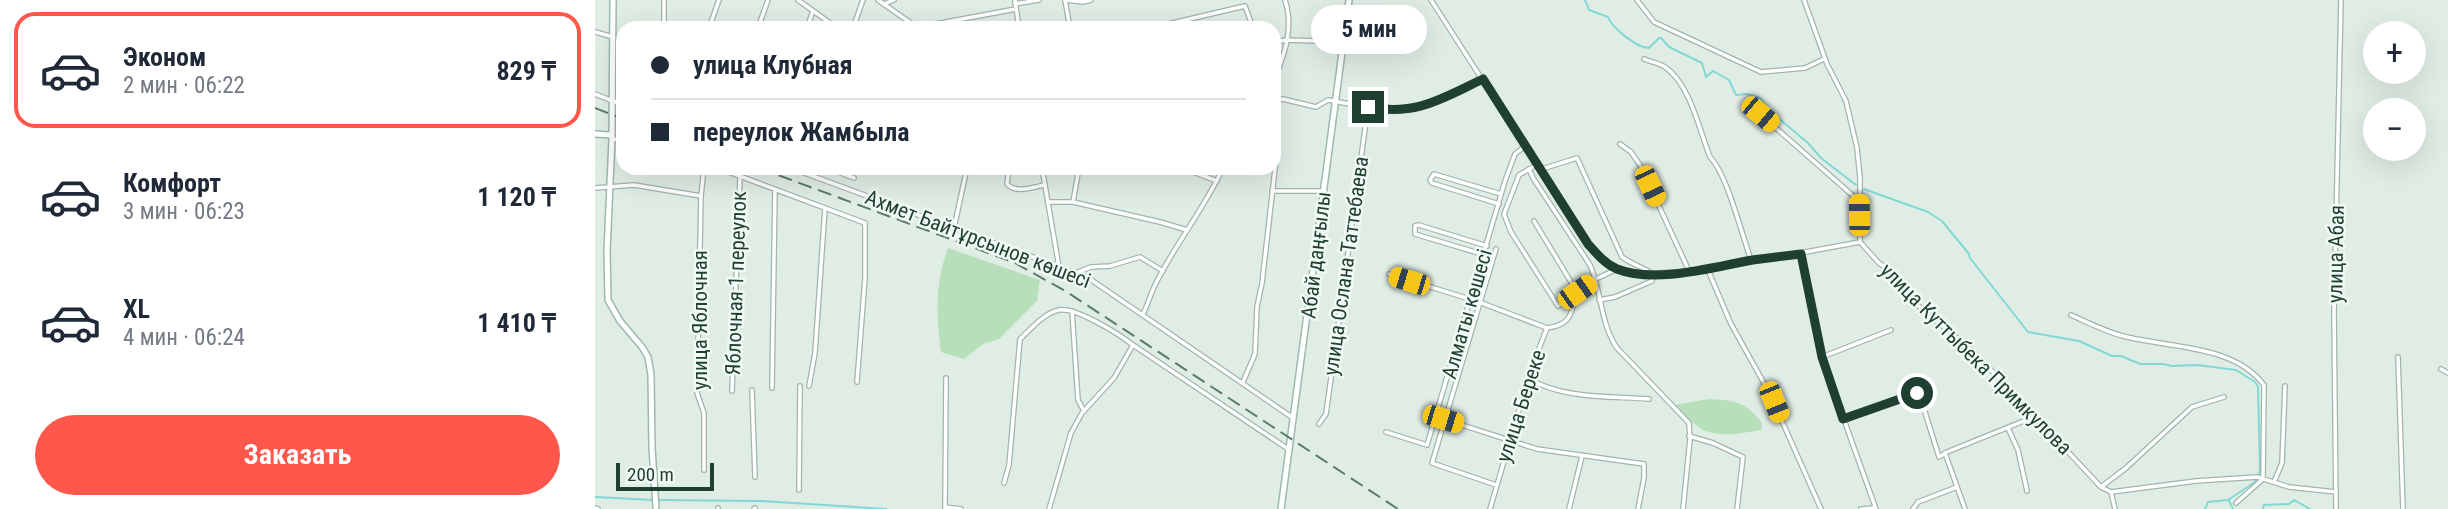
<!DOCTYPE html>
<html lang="ru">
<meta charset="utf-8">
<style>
body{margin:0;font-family:"Roboto Condensed",sans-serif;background:#f6f6f7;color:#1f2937;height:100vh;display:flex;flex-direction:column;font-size:26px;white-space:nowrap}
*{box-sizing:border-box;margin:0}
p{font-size:23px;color:#747a83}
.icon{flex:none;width:38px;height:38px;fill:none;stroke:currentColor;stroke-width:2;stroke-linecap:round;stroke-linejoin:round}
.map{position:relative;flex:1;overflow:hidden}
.side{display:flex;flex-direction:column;background:#fff;width:595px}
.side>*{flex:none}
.banner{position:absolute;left:21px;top:21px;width:665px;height:154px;border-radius:21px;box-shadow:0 7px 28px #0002;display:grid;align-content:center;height:154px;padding:0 35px;background:#fff}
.fabs{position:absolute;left:1768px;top:21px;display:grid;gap:14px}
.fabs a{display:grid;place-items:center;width:63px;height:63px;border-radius:50%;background:#fff;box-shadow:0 7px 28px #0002;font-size:35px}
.scale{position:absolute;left:21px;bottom:18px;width:98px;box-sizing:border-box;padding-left:7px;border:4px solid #1f3f31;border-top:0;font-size:19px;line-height:24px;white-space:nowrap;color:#1f3f31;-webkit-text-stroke:5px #f1f9f4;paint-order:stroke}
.end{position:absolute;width:32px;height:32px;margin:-16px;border:9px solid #1f3f31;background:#fff;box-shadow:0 0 0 4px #fff}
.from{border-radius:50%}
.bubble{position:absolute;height:49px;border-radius:24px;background:#fff;box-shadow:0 7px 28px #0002;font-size:23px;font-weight:700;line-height:49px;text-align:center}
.car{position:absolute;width:21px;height:42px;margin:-21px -10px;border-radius:9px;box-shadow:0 0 5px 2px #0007;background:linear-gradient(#f5c518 24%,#345 0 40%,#f5c518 0 76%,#345 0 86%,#f5c518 0)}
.banner b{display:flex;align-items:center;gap:24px;height:66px;font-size:26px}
.banner b+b{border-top:2px solid #e0e1e3}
.banner i{width:18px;height:18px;background:#1f2937}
ul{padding:12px 0 0;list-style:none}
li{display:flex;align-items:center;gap:21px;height:116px;margin:0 14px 10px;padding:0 21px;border:4px solid transparent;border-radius:21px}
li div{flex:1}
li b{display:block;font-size:26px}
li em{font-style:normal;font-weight:700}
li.current{border-color:#ff574c}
li>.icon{width:63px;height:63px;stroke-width:1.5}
.button{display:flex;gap:14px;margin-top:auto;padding:14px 35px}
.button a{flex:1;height:80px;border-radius:42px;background:#ff574c;color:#fff;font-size:28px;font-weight:700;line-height:80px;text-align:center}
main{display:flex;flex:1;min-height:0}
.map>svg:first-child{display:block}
.green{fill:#b7e0ba}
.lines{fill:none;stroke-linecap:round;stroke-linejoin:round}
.stream{stroke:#82d8d5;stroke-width:2}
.street-casing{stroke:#a2b5ab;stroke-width:6}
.secondary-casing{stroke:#9dbaab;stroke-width:8}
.street{stroke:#fff;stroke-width:3.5}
.secondary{stroke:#fff;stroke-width:5}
.rail{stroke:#597b6c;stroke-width:2;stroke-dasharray:14 7;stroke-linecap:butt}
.route{stroke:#1f3f31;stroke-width:9}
.labels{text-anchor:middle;stroke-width:5;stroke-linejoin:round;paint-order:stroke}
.street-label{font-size:21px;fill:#1f3f31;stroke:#f1f9f4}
</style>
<main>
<section class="side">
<ul>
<li class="current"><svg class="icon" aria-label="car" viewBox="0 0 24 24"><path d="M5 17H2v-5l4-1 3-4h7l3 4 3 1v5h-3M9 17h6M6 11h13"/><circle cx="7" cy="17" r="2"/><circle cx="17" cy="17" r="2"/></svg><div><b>Эконом</b><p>2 мин · 06:22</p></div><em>829 ₸</em></li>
<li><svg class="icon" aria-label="car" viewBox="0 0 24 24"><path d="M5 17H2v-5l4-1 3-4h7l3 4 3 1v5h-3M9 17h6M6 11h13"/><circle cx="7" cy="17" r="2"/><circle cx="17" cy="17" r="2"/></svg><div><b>Комфорт</b><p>3 мин · 06:23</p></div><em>1 120 ₸</em></li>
<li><svg class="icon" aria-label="car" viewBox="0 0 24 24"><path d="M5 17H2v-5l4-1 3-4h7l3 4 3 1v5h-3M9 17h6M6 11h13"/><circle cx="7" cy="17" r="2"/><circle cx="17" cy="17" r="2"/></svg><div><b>XL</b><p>4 мин · 06:24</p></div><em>1 410 ₸</em></li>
</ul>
<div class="button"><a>Заказать</a></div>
</section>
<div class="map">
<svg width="1853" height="509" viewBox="0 0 1853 509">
<rect width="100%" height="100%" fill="#e0ede5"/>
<g class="green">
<path d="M 353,248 L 445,280 L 442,301 L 404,339 L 388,344 L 369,359 L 346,352 C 341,316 340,283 353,248 Z"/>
<path d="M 1114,399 C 1139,400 1151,402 1167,423 L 1166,430 C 1146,433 1123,439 1105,428 C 1096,423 1088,412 1080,405 Z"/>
</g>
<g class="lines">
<g class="stream">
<path d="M 990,0 L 994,10 L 1013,17 C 1017,28 1042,48 1054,48 L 1064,38 L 1066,38 L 1074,47 L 1107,63 L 1111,77 L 1118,71 L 1134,80 L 1141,95 L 1152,94 L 1165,98 L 1175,111 L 1213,143 L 1226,158 L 1261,185"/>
<polyline points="1269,189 1333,212 1347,221 1374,254 1375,258 1433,332 1484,341 1517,356 1526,356 1545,364 1568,364 1577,366 1602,365 1641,370 1660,382 1663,387 1665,470 1660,482 1633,500 1613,502 1610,509"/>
<polyline points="0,497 58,500"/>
<polyline points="64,500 166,501 291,509"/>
<polyline points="1634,501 1638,509"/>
<polyline points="1668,509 1669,505 1694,504 1699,500 1715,509"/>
</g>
<g class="street-casing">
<g id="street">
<polyline points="203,0 242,28"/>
<polyline points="283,0 323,28"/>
<polyline points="420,0 424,28"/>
<polyline points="470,0 475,28"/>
<polyline points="470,0 488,2 496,0"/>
<polyline points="836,0 993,244 1007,260 1022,269 1047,274 1113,270 1265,242"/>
<polyline points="1042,0 1059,22 1166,72 1210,68 1229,59"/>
<polyline points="1209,0 1232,64 1251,101 1262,148 1265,178 1265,242"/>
<polyline points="289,4 299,0"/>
<polyline points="420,4 444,0"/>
<polyline points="69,28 69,0"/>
<polyline points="114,28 124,0"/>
<polyline points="163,28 173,0"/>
<polyline points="212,28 218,11"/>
<polyline points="258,28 268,0"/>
<polyline points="330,28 340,24 421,9"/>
<polyline points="556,28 650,6 658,28"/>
<polyline points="0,32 18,37"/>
<polyline points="679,42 692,40 749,42"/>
<path d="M 1049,59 C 1056,62 1064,63 1070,67 C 1095,84 1104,129 1115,157 C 1132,174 1147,235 1156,260"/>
<path d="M 679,80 C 690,54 699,27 690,0"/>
<polyline points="0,94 28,105"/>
<polyline points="679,100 688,99 721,107 733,100 792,111 815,110 837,103 888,79"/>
<polyline points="20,102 28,97"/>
<polyline points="1165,114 1264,201"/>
<polyline points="17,139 28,140"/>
<polyline points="1025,144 1036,152 1045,165 1094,271"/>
<polyline points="943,164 924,175 909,214 916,232 963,306 1001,279 1022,269"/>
<polyline points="109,168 106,196 102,393 109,413 109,470"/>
<polyline points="123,168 270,223 270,278 262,382"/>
<polyline points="196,168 492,277 698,418"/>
<polyline points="233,168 259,178"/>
<path d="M 414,168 L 412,184 C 421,194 438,187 450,185"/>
<polyline points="447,168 464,267"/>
<polyline points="588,168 622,181"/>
<path d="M 934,169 L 938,178 L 995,265 C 1007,292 1005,323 1022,348 L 1094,423 L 1095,439 L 1088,509"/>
<path d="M 947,169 L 982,158 L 1027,257 C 1038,265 1048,267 1058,274 L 1057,281 L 1020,297 L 1004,300"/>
<polyline points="0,188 39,185 106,196"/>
<polyline points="677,191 730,191"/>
<polyline points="453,202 478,202 565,222 592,230"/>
<polyline points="478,202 484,168"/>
<polyline points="904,204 837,183 835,180 839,174 906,194"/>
<path d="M 939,221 L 982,292 C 976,313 977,325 952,328"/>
<polyline points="359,228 372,168"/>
<polyline points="1265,242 1284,263 1301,275 1314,298 1378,351 1506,487 1516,492 1601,481 1662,477 1694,487 1741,492"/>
<polyline points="901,249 837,463 901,485"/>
<polyline points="1206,254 1229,364 1281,509"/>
<polyline points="890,255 820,234 820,226 824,225 892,246"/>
<polyline points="1113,270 1136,324 1175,394 1226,509"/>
<polyline points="483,272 496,267 515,266 545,257 568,271"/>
<polyline points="794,274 884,302 952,328"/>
<polyline points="477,311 483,400 489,411"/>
<path d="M 548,314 C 553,304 556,293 561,283 C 581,243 609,209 628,168"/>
<path d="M 1476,315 C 1494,323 1513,333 1532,337 C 1577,348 1639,345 1669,385 L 1668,479 L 1641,503"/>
<polyline points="1227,357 1296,330"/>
<polyline points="1803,357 1808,509"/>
<polyline points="1846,369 1853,373"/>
<path d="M 934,379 C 969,399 1015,396 1054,399"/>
<polyline points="648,382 660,354 662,307 667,283 683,143"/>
<polyline points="214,386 220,353 230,208"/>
<polyline points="177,388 180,190"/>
<polyline points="157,390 160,477"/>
<polyline points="137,391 145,176"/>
<polyline points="848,419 942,449 1049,464 1049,478 1043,509"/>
<polyline points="1249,419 1324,393 1344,457 1352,452 1441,416"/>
<polyline points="724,424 731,414 773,107"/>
<polyline points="1413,428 1423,450 1432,491"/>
<polyline points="791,432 832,445 910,181 920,154 930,146"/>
<polyline points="1094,436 1118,443 1148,457 1142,509"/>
<polyline points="1350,453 1370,509"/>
<polyline points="1679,482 1687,463 1690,386"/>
<path d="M 409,483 L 414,465 L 425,339 C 436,329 449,313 464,310 C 481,307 524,334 538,345"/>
<polyline points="1506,487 1531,468 1597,407 1629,397"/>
<polyline points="204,490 205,386"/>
<polyline points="1516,492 1520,509"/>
<polyline points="350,507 366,509"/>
<polyline points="0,508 3,509"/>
<polyline points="123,508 123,509"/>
<polyline points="159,509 160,508"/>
<polyline points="350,509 351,378"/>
<polyline points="454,509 476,433 487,413 519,378 538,345 693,449"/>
<polyline points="895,509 936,369 952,328"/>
<polyline points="974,509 987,456"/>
<polyline points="1266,509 1280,508"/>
<polyline points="1318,509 1323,502 1362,487"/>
<polyline points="1741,509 1739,312 1746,0"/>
</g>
</g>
<g class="secondary-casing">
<g id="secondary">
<polyline points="18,0 17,139 12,251 13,300 25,321 47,347 53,357 56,375 57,448 61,507"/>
<polyline points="0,134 16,135"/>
<polyline points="686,509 754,0"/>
</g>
</g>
<use href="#street" class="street"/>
<use href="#secondary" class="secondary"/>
<g class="rail">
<polyline points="0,108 28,119"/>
<polyline points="164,168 420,263 472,292 803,509"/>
</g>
</g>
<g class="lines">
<path class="route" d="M 773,107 C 821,116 846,99 888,79 L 993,244 C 1001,253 1010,264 1022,269 C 1060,284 1118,267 1157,260 C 1173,258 1190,256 1206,254 L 1227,357 L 1248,419 L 1322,393"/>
</g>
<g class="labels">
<g class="street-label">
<text transform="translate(383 239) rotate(21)" y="7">Ахмет Байтұрсынов көшесі</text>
<text transform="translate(1741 254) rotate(-89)" y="7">улица Абая</text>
<text transform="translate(721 255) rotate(-83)" y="7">Абай даңғылы</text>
<text transform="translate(751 266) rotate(-82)" y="7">улица Ослана Таттебаева</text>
<text transform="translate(141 283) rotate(-88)" y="7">Яблочная 1 переулок</text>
<text transform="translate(872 314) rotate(-74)" y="7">Алматы көшесі</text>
<text transform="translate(105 320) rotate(-90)" y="7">улица Яблочная</text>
<text transform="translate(1381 359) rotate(45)" y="7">улица Куттыбека Примкулова</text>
<text transform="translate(926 406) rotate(-72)" y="7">улица Береке</text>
</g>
</g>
</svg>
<div class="fabs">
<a>+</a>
<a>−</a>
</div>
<div class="scale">200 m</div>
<i class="end from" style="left:1322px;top:393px"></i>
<i class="end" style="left:773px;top:107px"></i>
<div class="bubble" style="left:716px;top:5px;width:116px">5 мин</div>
<i class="car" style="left:1165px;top:114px;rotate:130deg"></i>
<i class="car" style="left:1055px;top:186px;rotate:155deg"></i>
<i class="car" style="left:1264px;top:215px;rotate:359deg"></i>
<i class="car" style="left:814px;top:281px;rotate:287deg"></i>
<i class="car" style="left:982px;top:292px;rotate:55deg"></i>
<i class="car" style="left:1179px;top:402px;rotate:158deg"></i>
<i class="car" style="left:848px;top:419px;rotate:107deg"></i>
<div class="banner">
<b><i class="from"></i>улица Клубная</b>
<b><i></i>переулок Жамбыла</b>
</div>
</div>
</main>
